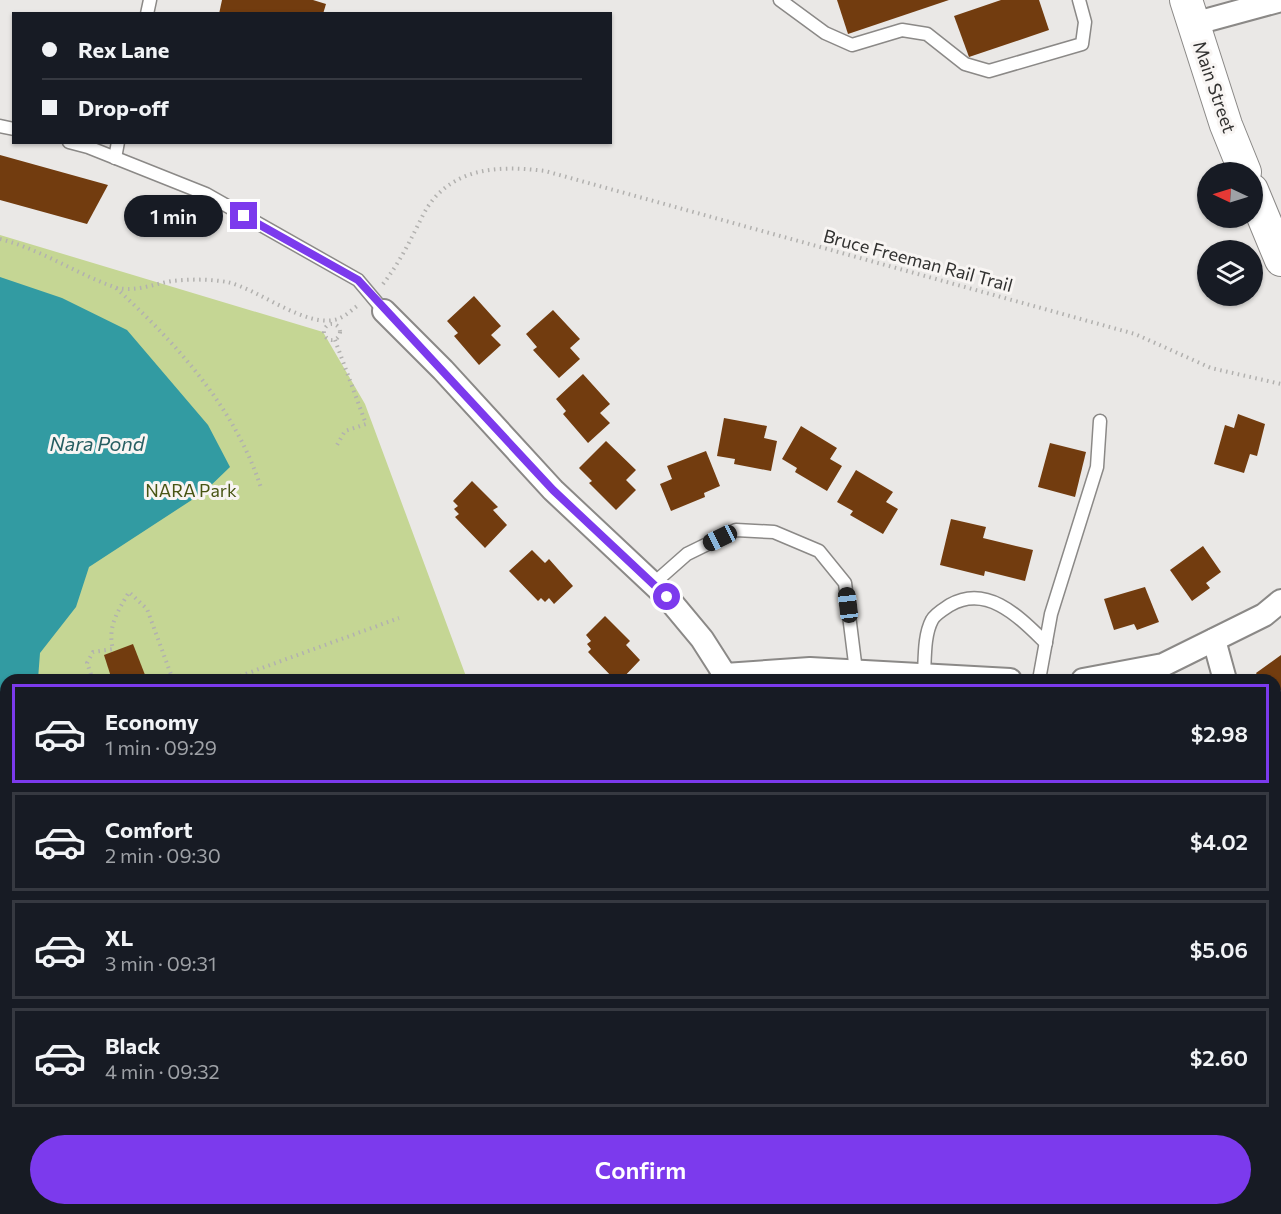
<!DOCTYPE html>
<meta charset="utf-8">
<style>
body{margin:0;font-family:Commissioner,sans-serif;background:#242831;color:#f1f3f6;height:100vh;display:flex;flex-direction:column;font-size:22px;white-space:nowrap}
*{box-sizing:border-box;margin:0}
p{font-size:20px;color:#9ea1a6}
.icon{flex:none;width:33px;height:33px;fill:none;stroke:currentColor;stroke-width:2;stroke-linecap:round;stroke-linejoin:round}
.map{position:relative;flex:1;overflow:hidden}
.panel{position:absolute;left:0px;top:674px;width:1281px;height:542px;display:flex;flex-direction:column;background:#171b24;border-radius:18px 18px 0 0;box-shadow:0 2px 4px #0004}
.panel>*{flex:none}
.hud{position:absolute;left:12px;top:12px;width:600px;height:132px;border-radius:0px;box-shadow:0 2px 4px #0004;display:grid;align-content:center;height:132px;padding:0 30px;background:#171b24}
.needle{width:39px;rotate:274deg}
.buttons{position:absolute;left:1197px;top:162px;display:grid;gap:12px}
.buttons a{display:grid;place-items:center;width:66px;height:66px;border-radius:50%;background:#171b24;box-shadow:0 2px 4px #0004;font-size:30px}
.end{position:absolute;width:27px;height:27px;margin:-14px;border:8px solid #7c3aed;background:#fff;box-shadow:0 0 0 3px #fff}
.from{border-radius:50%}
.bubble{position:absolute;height:42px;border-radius:21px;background:#171b24;box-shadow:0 2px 4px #0004;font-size:20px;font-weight:600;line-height:42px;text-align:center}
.car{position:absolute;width:18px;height:36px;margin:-18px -9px;border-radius:8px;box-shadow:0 0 4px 2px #0007;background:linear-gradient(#222 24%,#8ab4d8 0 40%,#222 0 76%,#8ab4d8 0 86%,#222 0)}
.hud b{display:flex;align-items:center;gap:21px;height:57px;font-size:22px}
.hud b+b{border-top:2px solid #363941}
.hud i{width:15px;height:15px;background:#f1f3f6}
ul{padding:10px 0 0;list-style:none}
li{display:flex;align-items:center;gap:18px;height:99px;margin:0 12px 9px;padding:0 18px;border:3px solid #363941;border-radius:0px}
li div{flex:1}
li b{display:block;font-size:22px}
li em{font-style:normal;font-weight:600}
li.selected{border-color:#7c3aed}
li>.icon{width:54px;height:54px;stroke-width:1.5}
.button{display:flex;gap:12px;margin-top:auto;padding:12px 30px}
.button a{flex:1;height:69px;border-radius:36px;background:#7c3aed;color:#fff;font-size:24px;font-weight:600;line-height:69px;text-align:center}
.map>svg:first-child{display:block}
.green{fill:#c5d694}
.water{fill:#329ba2}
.building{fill:#723c0f}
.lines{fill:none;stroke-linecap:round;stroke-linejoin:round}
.service-casing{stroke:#8b8987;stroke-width:15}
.minor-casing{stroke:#8b8987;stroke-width:26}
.secondary-casing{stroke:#8b8987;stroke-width:34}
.path{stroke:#b2b1af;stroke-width:4;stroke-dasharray:1.5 4.5;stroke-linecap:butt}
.service{stroke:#fff;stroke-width:12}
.minor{stroke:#fff;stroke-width:22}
.secondary{stroke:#fff;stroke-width:32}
.route{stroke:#7c3aed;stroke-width:8}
.labels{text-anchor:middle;stroke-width:6;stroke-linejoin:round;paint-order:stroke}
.street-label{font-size:18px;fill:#313130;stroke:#f8f5f3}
.park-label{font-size:18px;fill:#485514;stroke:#f8f5f3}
.water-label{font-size:20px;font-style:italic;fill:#265e62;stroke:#f8f5f3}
</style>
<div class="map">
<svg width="1281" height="1214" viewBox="0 0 1281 1214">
<rect width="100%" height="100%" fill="#eae8e6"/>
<polygon class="green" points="0,235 323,332 365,404 467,679 6,680 6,1207 0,1209"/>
<polygon class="water" points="0,277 62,298 127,330 208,425 230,467 204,492 89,567 76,607 40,653 38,679 6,680 6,707 0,707"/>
<g class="building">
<polygon points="222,0 313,0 326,4 323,14 219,14"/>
<polygon points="837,0 949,0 848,34"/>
<polygon points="1001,0 1039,0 1049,30 969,57 954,16"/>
<polygon points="0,155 108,185 87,224 0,200"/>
<polygon points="474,296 501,326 491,335 501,345 479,365 454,336 458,333 447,321"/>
<polygon points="553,310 580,339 570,348 580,359 559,378 533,350 537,347 526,334"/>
<polygon points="583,374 610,404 600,413 610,423 588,443 563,414 566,411 556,399"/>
<polygon points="1238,414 1265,424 1257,456 1250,454 1244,473 1214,464 1225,425 1234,428"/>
<polygon points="724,418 767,426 764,438 777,441 771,471 734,464 735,459 717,456"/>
<polygon points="801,426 837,448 830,459 842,466 827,491 795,472 797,468 782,459"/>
<polygon points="606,441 636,470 626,480 636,490 616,510 589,483 592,481 579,468"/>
<polygon points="1050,443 1086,452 1075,497 1038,487"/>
<polygon points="706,451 720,486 704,493 705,497 671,511 660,484 672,479 667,466"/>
<polygon points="856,470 893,492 886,502 898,509 883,534 850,515 853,511 837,502"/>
<polygon points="472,481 498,507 493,510 507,525 485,548 455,517 459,514 454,509 458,506 453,501"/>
<polygon points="951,519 986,527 983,538 1033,550 1025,581 985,571 984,576 940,565"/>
<polygon points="1203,546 1221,572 1206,583 1210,588 1192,601 1170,570"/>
<polygon points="532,550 545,563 549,559 573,586 554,604 549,598 545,602 541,598 538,601 509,571"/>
<polygon points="1145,587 1159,622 1137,630 1134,624 1114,630 1104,599"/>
<polygon points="605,616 630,641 626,645 640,660 621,680 615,680 588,652 591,649 587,644 591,641 586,635"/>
<polygon points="133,644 147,680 112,680 104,655"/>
<polygon points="1281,655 1281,691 1279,689 1275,692 1275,680 1260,680 1256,673"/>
<polygon points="1277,1039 1281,1041 1281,1091 1275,1088"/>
</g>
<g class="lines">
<g class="service-casing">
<g id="service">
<polyline points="780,0 825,33 852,45 902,30 927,34 965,64 989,71 1082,44 1085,22 1079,0"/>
<polyline points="147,14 150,0"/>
<polyline points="0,126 14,129"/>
<polyline points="69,142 88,147 206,194 358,280 384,311"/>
<polyline points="115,158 118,142"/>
<polyline points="653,584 687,554 736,530 774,532 819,551 845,583 856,671"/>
<path d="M 924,675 C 925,657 924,635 932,620 C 935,614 944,609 950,605 C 988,583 1021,619 1046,643"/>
<polyline points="1039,680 1051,614 1097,467 1100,421"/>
</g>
</g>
<g class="minor-casing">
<g id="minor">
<polyline points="1193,24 1281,0"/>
<polyline points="384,311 443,370 553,490 667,597 702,639 725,675"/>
<polyline points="1214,640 1225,680"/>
<polyline points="720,680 725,675 810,669 1010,680"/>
<polyline points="1083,680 1163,665 1264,615 1281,601"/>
<polyline points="1275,908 1281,914"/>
<polyline points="1275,1146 1281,1147"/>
<polyline points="130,1214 185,1209"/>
<polyline points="1186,1214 1189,1209"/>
</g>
</g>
<g class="secondary-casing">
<g id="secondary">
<polyline points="1186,0 1226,125 1245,172"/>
<polyline points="1252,190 1281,260"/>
</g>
</g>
<g class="path">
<path d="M 0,239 C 40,249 75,273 114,287 C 134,293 153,284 172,281 C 190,279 209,279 227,282 C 259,289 306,329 338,319 C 345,316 351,311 357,306"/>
<path d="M 383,284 C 400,262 411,239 423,215 C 448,167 498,165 545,171 L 1135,334 L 1211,368 L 1281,384"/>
<path d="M 116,288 C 176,343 236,409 261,488"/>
<circle cx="332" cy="332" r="8"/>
<polyline points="335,340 366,424 345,431 337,445"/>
<path d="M 93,680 L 87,663 L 93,652 L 113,649 C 107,627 118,611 129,592 L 147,609 L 173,680"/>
<polyline points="229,680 399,618"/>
<polyline points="0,693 6,710"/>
<polyline points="0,786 6,783"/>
<polyline points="0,798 6,799"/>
<polyline points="5,932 6,932"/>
</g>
<use href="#service" class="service"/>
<use href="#minor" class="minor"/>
<use href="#secondary" class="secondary"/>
</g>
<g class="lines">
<polyline class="route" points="244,216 358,280 553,490 667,597"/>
</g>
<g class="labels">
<g class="street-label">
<text transform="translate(1214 87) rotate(71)" y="6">Main Street</text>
<text transform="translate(918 261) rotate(15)" y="6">Bruce Freeman Rail Trail</text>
</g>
<g class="park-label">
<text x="191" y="497">NARA Park</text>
</g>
<g class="water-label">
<text x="97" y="451">Nara Pond</text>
</g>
</g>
</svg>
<div class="buttons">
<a><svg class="needle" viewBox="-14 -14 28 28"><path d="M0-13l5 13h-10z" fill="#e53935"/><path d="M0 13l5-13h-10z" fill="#9ea1a6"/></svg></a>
<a><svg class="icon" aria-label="layers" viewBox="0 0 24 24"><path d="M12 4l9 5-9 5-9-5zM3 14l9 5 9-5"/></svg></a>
</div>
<i class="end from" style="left:667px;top:597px"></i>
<i class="end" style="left:244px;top:216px"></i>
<div class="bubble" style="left:124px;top:195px;width:99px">1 min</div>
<i class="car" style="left:720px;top:538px;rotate:244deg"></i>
<i class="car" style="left:848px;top:605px;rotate:353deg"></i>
<div class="hud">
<b><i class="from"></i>Rex Lane</b>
<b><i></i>Drop-off</b>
</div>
<section class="panel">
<ul>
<li class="selected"><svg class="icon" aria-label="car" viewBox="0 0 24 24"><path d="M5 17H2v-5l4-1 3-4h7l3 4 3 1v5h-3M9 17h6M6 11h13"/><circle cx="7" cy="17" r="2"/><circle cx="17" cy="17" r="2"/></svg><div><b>Economy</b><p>1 min · 09:29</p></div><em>$2.98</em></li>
<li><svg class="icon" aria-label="car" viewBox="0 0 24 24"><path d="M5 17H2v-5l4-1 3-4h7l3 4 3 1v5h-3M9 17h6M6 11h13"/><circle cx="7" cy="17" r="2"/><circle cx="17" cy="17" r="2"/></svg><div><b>Comfort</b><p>2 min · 09:30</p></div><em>$4.02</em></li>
<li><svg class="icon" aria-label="car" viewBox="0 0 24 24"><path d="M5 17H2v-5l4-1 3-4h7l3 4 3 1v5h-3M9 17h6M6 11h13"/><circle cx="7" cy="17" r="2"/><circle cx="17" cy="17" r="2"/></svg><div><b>XL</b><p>3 min · 09:31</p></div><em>$5.06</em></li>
<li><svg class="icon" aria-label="car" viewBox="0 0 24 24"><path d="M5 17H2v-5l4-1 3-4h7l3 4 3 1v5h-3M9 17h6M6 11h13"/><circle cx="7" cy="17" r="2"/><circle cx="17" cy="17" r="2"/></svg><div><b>Black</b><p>4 min · 09:32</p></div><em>$2.60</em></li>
</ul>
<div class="button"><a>Confirm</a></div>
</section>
</div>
